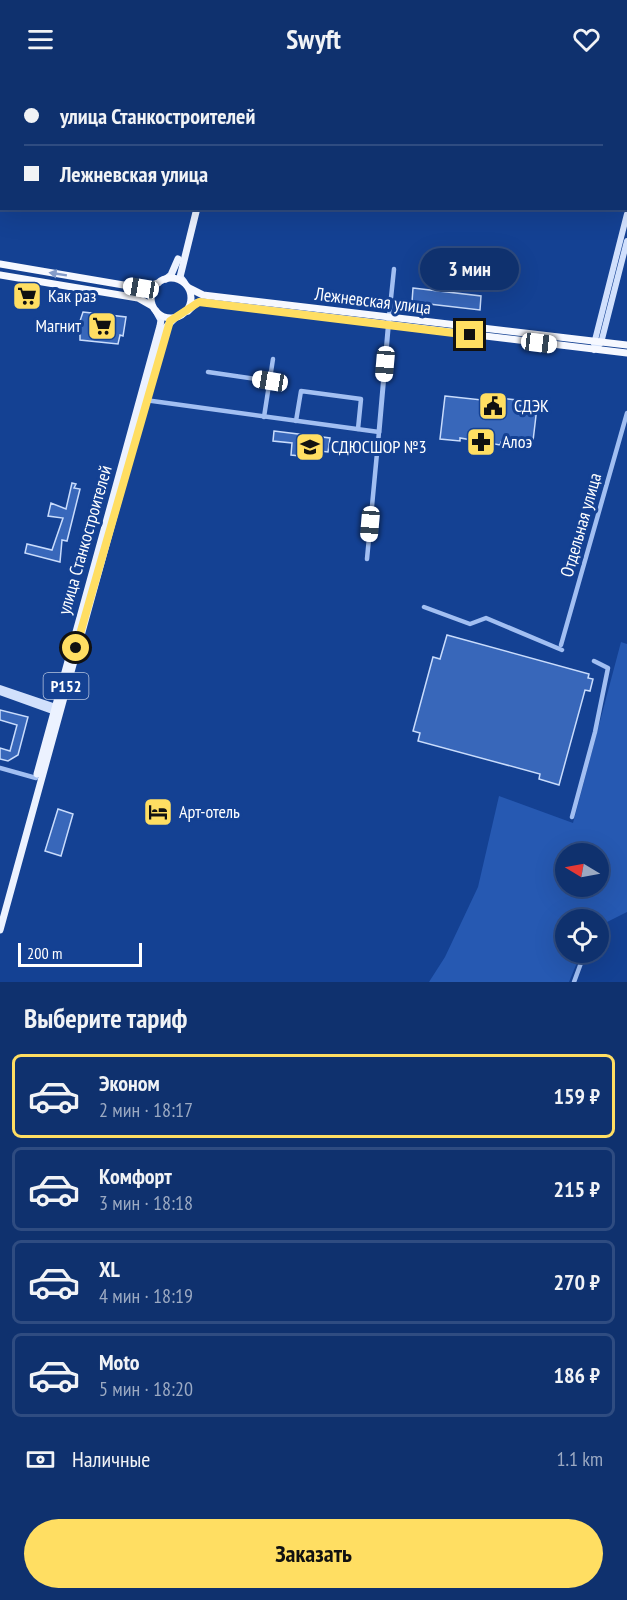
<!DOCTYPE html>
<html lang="ru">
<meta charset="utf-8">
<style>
body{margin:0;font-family:"PT Sans Narrow",sans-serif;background:#183973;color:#f1f3f6;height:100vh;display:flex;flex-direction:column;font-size:22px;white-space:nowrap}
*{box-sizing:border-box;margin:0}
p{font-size:20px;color:#9ba9c2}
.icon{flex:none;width:33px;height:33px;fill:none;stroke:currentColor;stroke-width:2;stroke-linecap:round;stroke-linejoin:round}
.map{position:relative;height:904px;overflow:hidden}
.sheet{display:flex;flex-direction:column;background:#0f316e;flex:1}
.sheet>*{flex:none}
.guide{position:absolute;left:0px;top:0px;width:627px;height:132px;box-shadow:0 6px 24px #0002,0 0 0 2px #2f4c81;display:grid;align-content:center;height:132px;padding:0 24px;background:#0f316e}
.needle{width:39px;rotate:280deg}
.buttons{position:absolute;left:555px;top:765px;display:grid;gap:12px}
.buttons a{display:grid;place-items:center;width:54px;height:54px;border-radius:50%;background:#0f316e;box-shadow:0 6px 24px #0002,0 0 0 2px #2f4c81;font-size:30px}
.scale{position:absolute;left:18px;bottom:15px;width:124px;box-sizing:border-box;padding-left:6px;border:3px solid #fff;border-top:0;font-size:16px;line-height:21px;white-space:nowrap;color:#fff;-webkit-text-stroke:4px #144193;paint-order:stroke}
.end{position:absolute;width:27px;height:27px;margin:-14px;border:8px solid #ffde62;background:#111;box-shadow:0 0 0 3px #111}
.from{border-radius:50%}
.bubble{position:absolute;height:42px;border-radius:21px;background:#0f316e;box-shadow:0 6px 24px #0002,0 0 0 2px #2f4c81;font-size:20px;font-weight:600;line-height:42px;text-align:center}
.car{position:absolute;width:18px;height:36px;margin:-18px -9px;border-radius:8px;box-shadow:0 0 4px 2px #0007;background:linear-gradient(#fff 24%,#345 0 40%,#fff 0 76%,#345 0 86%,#fff 0)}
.guide b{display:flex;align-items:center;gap:21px;height:57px;font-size:22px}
.guide b+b{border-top:2px solid #2f4c81}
.guide i{width:15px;height:15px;background:#f1f3f6}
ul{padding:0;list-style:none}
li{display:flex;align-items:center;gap:18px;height:84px;margin:0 12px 9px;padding:0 12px;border:3px solid #2f4c81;border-radius:9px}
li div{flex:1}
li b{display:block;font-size:22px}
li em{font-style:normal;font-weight:600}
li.active{border-color:#ffde62}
li>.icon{width:54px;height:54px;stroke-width:1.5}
h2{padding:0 24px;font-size:27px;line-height:72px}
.pay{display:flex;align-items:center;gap:15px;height:66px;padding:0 24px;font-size:22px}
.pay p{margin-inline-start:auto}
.primary-button{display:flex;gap:12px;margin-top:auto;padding:12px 24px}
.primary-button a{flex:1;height:69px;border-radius:36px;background:#ffde62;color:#111;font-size:24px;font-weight:600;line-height:69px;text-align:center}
header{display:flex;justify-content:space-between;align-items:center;height:78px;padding:0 24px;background:#0f316e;font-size:27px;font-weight:600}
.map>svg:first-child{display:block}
.green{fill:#2659b2;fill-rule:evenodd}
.building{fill:#3867ba;stroke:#c9dcfc;stroke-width:1.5}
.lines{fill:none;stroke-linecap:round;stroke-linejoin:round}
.minor{stroke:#a2bff2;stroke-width:4.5}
.tertiary{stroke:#a2bff2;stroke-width:5}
.secondary{stroke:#d1e0fc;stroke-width:6}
.primary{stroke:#ecf2ff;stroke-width:7}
.trunk{stroke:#f6f8ff;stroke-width:7}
.oneway{fill:#859cc9}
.route{stroke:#ffde62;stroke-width:8}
.labels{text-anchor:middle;stroke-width:6;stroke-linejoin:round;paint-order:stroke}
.shield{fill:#144193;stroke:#b8c6df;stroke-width:1.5}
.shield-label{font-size:16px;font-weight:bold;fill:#fff}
.poi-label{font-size:18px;fill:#fff;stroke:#144193;text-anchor:start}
.street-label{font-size:18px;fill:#fff;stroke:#144193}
</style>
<header><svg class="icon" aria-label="menu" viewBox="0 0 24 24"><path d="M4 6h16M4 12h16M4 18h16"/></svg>Swyft<svg class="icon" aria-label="heart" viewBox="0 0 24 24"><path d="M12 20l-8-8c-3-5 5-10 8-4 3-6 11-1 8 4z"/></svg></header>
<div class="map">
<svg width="627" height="904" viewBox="0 0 627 904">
<rect width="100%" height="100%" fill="#144193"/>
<path class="green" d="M 621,564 L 627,566 L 627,834 L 599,848 L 598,842 L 566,842 L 566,874 L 581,875 L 569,904 L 429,904 L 445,879 L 478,809 L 499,718 L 573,745 ZM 566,776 L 598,776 L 598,808 L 566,808 Z"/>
<g class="building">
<polygon points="413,210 481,218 480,232 412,224"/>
<polygon points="83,234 126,239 123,258 120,257 118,266 80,262 80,243"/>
<polygon points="445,318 500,324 500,320 517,322 516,327 537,329 533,363 530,367 511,361 510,365 501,364 500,367 460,360 460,363 440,361"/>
<polygon points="274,353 330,360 328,374 311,372 310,379 291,377 292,365 273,363"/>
<polygon points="72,405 76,406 74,410 80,411 67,463 62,462 60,484 25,475 27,466 52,472 63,440 48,438 51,425 66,431"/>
<polygon points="447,557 589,596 588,600 593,601 590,613 585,612 559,707 539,701 540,696 418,663 420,655 413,653 433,579 440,581"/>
<polygon points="0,632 28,639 18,677 8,683 0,681 0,670 10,673 17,647 0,642"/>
<polygon points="58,731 73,736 61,778 45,773"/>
</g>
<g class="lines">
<g class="minor">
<polyline points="19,2 20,0"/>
<polyline points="0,24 2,24"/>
<polyline points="0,108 2,97"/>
<polyline points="389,239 394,191"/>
<polyline points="208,294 270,303"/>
<polyline points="145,322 379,354 367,481"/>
<polyline points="264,339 273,281"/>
<polyline points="296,343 301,313 361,321 358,351"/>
<polyline points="424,529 470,546 486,540 562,572"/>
<polyline points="561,567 627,335"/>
<polyline points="0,690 36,700"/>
<polyline points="572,739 595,654 608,590 594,583"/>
<polyline points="574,904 585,874"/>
</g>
<polyline class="tertiary" points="379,354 389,240"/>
<g class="secondary">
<polyline points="594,266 627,136"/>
<polyline points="594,272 601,265 627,163"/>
<polyline points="0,610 59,630"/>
<polyline points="0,614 58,635"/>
</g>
<g class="primary">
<polyline points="232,2 232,0"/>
<polyline points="166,201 171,197 178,181"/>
<polyline points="184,204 180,199 197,130"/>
<polyline points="37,696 160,248 161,242 156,233"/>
<polyline points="0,852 166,249 174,241"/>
</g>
<g class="trunk">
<polyline points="0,186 141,210 158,205"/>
<polyline points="0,197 138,220 152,228"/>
<circle cx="171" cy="220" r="20"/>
<polyline points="189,210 203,217 627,267"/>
<polyline points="188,233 196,225 202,224 627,275"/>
</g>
</g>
<defs><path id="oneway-solid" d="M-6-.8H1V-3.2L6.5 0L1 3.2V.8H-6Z" transform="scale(1.5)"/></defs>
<use class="oneway" href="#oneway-solid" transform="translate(58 196) rotate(-171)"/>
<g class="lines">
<polyline class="route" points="76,570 170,243 199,224 470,257"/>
</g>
<defs>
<g id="supermarket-square" transform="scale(1.5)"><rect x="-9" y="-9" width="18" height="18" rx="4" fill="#ffde62" stroke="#144193"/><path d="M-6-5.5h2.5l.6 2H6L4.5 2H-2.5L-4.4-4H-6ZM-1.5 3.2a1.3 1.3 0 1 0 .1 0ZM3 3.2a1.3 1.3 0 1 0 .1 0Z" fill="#111"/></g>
<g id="civic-square" transform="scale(1.5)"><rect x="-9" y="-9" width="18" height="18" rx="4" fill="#ffde62" stroke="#144193"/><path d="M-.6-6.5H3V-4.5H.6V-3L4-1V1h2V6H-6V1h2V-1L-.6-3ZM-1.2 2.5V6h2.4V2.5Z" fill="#111"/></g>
<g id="pharmacy-square" transform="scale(1.5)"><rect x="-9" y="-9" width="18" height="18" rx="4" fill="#ffde62" stroke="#144193"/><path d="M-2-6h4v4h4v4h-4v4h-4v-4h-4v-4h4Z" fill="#111"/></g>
<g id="university-square" transform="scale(1.5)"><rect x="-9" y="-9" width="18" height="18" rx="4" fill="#ffde62" stroke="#144193"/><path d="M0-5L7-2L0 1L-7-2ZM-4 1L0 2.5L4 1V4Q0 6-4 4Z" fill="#111"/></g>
<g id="hotel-square" transform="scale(1.5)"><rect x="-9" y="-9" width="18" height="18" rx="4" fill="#ffde62" stroke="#144193"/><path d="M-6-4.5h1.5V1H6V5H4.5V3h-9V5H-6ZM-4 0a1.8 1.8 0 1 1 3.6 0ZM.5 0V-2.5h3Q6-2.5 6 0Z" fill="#111"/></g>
</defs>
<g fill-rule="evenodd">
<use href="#supermarket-square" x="27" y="218"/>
<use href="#supermarket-square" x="102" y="248"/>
<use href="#civic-square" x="493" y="328"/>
<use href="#pharmacy-square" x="481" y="364"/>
<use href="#university-square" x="310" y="369"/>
<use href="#hotel-square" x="158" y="734"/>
</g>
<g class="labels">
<rect class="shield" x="43.5" y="595" width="45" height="26" rx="4.5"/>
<g class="shield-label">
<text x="66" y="614">Р152</text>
</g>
<g class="poi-label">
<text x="48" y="224">Как раз</text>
<text x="81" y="254" text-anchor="end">Магнит</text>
<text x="514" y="334">СДЭК</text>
<text x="502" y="370">Алоэ</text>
<text x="331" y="375">СДЮСШОР №3</text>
<text x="179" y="740">Арт-отель</text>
</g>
<g class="street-label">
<text transform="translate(373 223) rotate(7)" y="6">Лежневская улица</text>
<text transform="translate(581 447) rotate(-74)" y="6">Отдельная улица</text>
<text transform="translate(85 462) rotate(-74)" y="6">улица Станкостроителей</text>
</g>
</g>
</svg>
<div class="buttons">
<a><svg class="needle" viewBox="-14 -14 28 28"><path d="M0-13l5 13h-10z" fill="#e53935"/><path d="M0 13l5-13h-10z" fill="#9ba9c2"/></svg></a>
<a><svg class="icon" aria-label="locate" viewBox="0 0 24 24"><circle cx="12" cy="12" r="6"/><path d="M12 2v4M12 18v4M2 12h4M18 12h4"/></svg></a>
</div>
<div class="scale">200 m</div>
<i class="end from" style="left:76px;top:570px"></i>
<i class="end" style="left:470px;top:257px"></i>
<div class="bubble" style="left:420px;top:170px;width:99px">3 мин</div>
<i class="car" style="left:141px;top:210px;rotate:279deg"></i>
<i class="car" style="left:539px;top:265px;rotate:97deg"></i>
<i class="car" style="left:385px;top:286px;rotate:185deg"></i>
<i class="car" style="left:270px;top:303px;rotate:279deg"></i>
<i class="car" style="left:370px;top:446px;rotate:185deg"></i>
<div class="guide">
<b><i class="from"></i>улица Станкостроителей</b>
<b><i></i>Лежневская улица</b>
</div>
</div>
<section class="sheet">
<h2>Выберите тариф</h2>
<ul>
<li class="active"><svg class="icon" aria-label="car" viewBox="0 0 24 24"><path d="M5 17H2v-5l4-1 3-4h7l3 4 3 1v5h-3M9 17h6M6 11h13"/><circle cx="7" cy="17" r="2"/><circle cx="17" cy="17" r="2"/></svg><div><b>Эконом</b><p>2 мин · 18:17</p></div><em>159 ₽</em></li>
<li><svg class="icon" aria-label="car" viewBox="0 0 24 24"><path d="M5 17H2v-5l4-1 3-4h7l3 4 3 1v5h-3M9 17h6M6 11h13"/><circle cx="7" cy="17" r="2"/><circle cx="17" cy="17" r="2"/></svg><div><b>Комфорт</b><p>3 мин · 18:18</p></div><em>215 ₽</em></li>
<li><svg class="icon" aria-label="car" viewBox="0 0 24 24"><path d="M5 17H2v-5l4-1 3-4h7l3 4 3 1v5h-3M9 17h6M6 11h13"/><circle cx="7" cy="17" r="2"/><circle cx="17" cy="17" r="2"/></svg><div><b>XL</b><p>4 мин · 18:19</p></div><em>270 ₽</em></li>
<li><svg class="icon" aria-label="car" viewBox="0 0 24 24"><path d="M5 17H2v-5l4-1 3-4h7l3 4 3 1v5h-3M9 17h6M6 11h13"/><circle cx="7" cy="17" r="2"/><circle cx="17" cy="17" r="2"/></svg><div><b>Moto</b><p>5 мин · 18:20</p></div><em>186 ₽</em></li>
</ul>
<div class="pay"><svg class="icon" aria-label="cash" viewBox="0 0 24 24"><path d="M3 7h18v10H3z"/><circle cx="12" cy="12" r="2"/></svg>Наличные<p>1.1 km</p></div>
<div class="primary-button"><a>Заказать</a></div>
</section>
